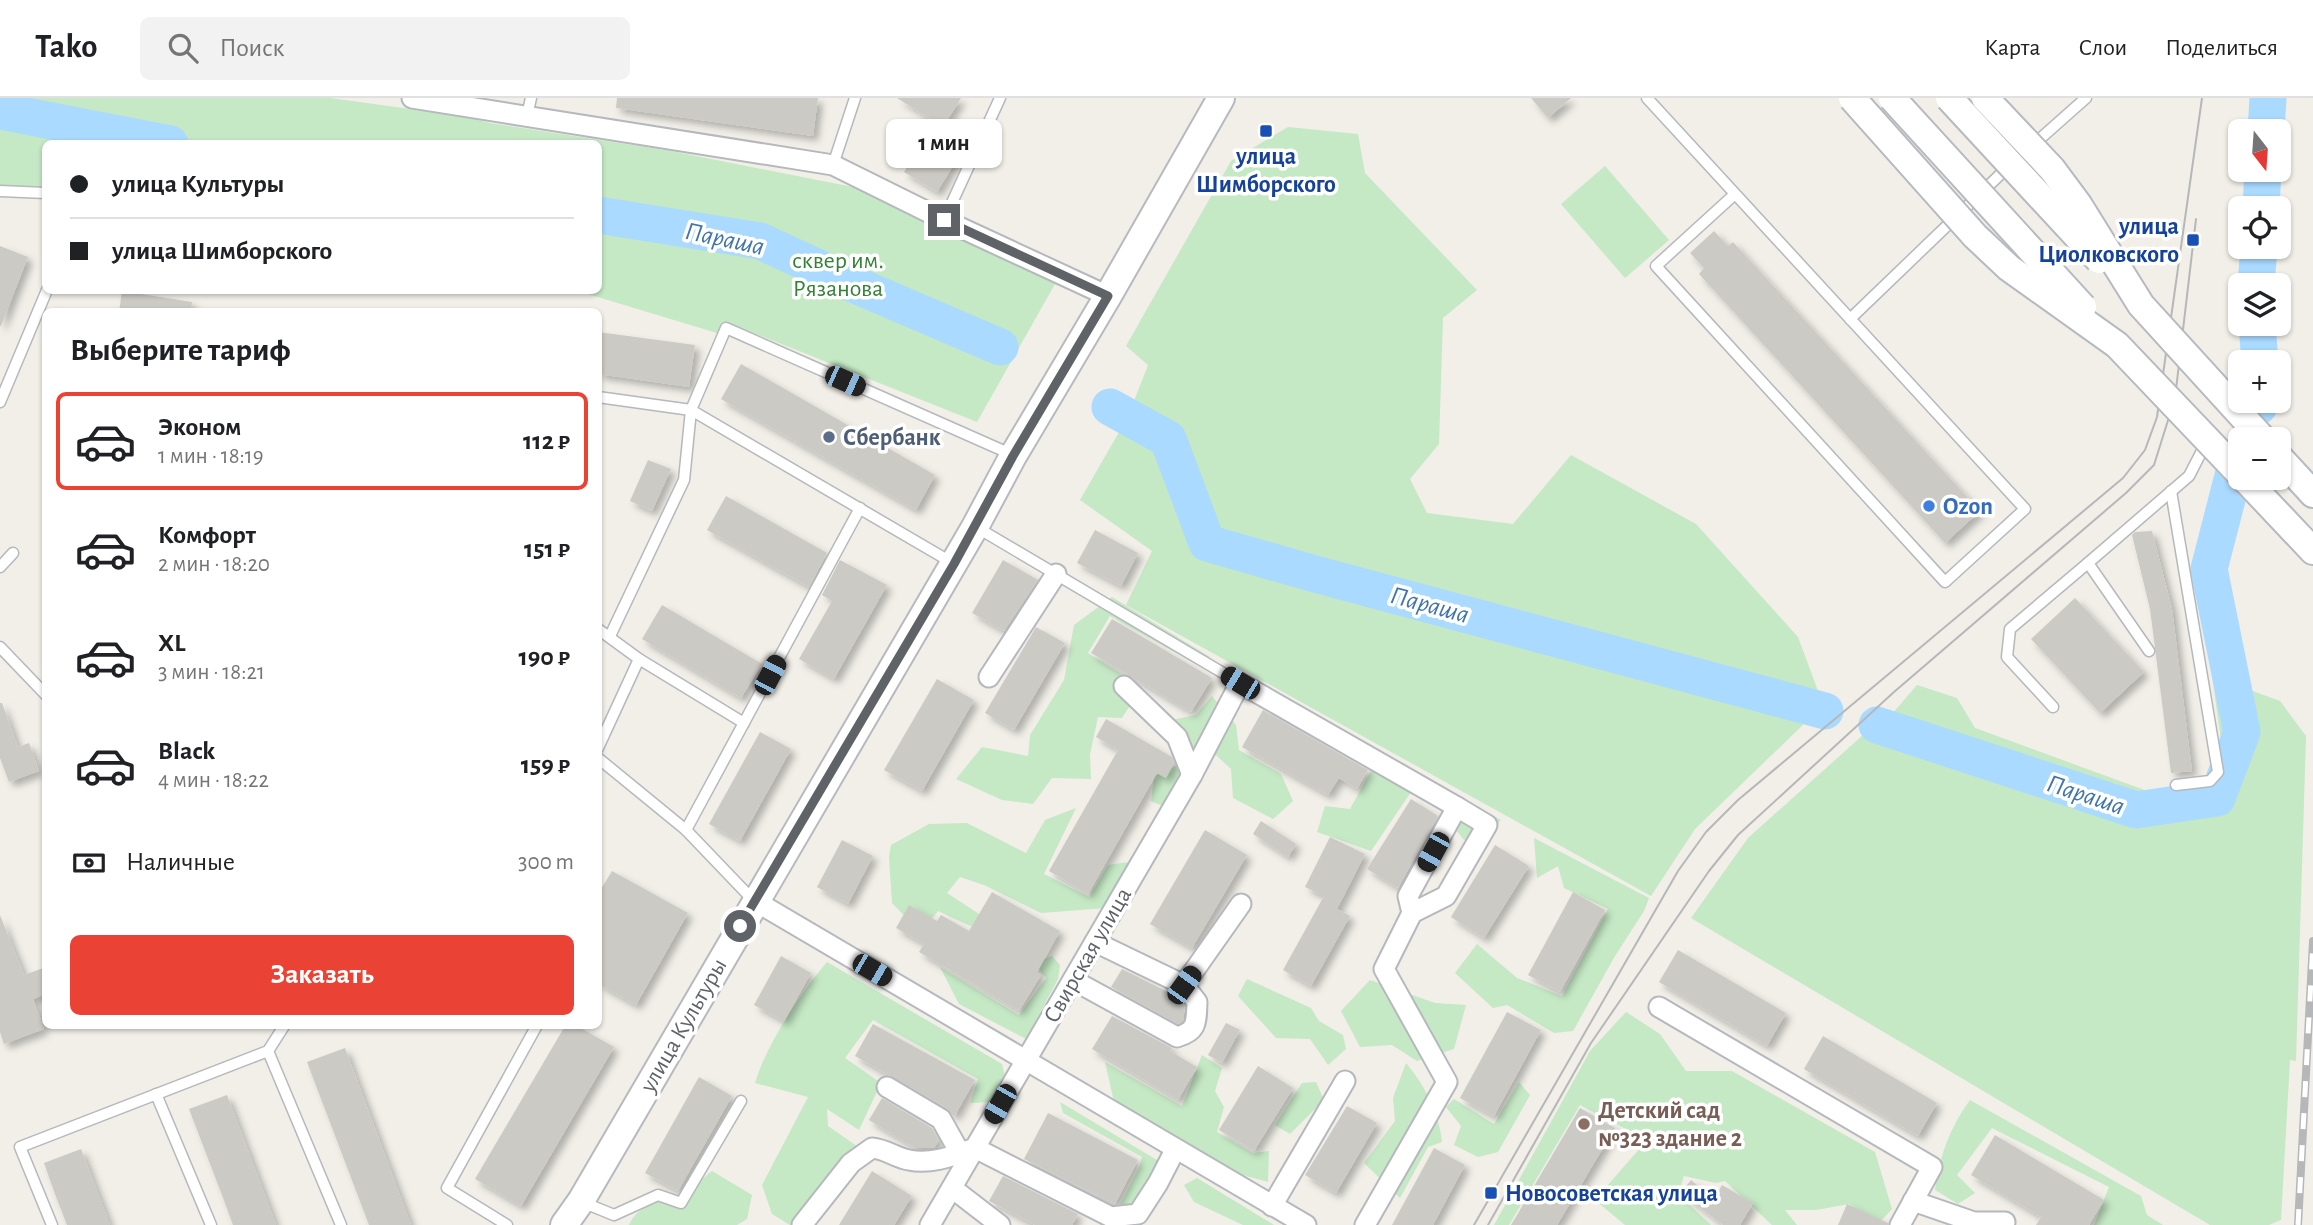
<!DOCTYPE html>
<html lang="ru">
<meta charset="utf-8">
<style>
body{margin:0;font-family:"Alegreya Sans",sans-serif;background:#f2f2f2;color:#202124;height:100vh;display:flex;flex-direction:column;font-size:26px;white-space:nowrap}
*{box-sizing:border-box;margin:0}
p{font-size:23px;color:#757577}
.icon{flex:none;width:38px;height:38px;fill:none;stroke:currentColor;stroke-width:2;stroke-linecap:round;stroke-linejoin:round}
.map{position:relative;flex:1;overflow:hidden}
.details{position:absolute;left:42px;top:210px;width:560px;height:721px;display:flex;flex-direction:column;background:#fff;border-radius:10px;box-shadow:0 2px 5px #0004}
.details>*{flex:none}
.guide{position:absolute;left:42px;top:42px;width:560px;height:154px;border-radius:10px;box-shadow:0 2px 5px #0004;display:grid;align-content:center;height:154px;padding:0 28px;background:#fff}
.needle{width:46px;rotate:163deg}
.tools{position:absolute;left:2228px;top:21px;display:grid;gap:14px}
.tools a{display:grid;place-items:center;width:63px;height:63px;border-radius:10px;background:#fff;box-shadow:0 2px 5px #0004;font-size:35px}
.end{position:absolute;width:32px;height:32px;margin:-16px;border:9px solid #5f6368;background:#fff;box-shadow:0 0 0 4px #fff}
.from{border-radius:50%}
.bubble{position:absolute;height:49px;border-radius:10px;background:#fff;box-shadow:0 2px 5px #0004;font-size:23px;font-weight:700;line-height:49px;text-align:center}
.car{position:absolute;width:21px;height:42px;margin:-21px -10px;border-radius:9px;box-shadow:0 0 5px 2px #0007;background:linear-gradient(#222 24%,#8ab4d8 0 40%,#222 0 76%,#8ab4d8 0 86%,#222 0)}
.guide b{display:flex;align-items:center;gap:24px;height:66px;font-size:26px}
.guide b+b{border-top:2px solid #e0e0e0}
.guide i{width:18px;height:18px;background:#202124}
ul{padding:0;list-style:none}
li{display:flex;align-items:center;gap:21px;height:98px;margin:0 14px 10px;padding:0 14px;border:4px solid transparent;border-radius:10px}
li div{flex:1}
li b{display:block;font-size:26px}
li em{font-style:normal;font-weight:700}
li.on{border-color:#ea4335}
li>.icon{width:63px;height:63px;stroke-width:1.5}
h2{padding:0 28px;font-size:32px;line-height:84px}
.pay{display:flex;align-items:center;gap:18px;height:77px;padding:0 28px;font-size:26px}
.pay p{margin-inline-start:auto}
.primary-button{display:flex;gap:14px;margin-top:auto;padding:14px 28px}
.primary-button a{flex:1;height:80px;border-radius:10px;background:#ea4335;color:#fff;font-size:28px;font-weight:700;line-height:80px;text-align:center}
header{display:flex;align-items:center;gap:42px;box-sizing:border-box;height:98px;padding:0 35px;background:#fff;border-bottom:2px solid #e0e0e0}
header strong{font-size:33px}
nav{display:flex;gap:38px;margin-inline-start:auto;font-size:24px}
.search{width:490px;height:63px;background:#f2f2f2;display:flex;align-items:center;gap:18px;box-sizing:border-box;padding:0 24px;border-radius:10px;color:#757577;font-size:26px}
.map>svg:first-child{display:block}
.green{fill:#c5e8c5}
.lines{fill:none;stroke-linecap:round;stroke-linejoin:round}
.river{stroke:#aadaff;stroke-width:37}
.building{fill:#cccac5;filter:url(#shadow)}
.lane-casing{stroke:#b5b8bc;stroke-width:13}
.street-casing{stroke:#b5b8bc;stroke-width:23}
.secondary-casing{stroke:#b6babf;stroke-width:30}
.lane{stroke:#fff;stroke-width:10}
.street{stroke:#fff;stroke-width:19}
.secondary{stroke:#fff;stroke-width:26}
.tram{stroke:#b6b7b8;stroke-width:2}
.rail-casing{stroke:#b6b7b8;stroke-width:8}
.rail{stroke:#fff;stroke-width:5;stroke-dasharray:16;stroke-linecap:butt}
.secondary-bridge-casing{stroke:#b6babf;stroke-width:30;stroke-linecap:butt}
.secondary-bridge{stroke:#fff;stroke-width:26}
.route{stroke:#5f6368;stroke-width:9}
.transit-dot{fill:#1a4fb4;stroke:#fff;stroke-width:2.5}
.service-dot{fill:#5c6f8a;stroke:#fff;stroke-width:2.5}
.shop-dot{fill:#3f7fe0;stroke:#fff;stroke-width:2.5}
.education-dot{fill:#8d6e63;stroke:#fff;stroke-width:2.5}
.labels{text-anchor:middle;stroke-width:7;stroke-linejoin:round;paint-order:stroke}
.transit-label{font-size:24px;font-weight:bold;fill:#164399;stroke:#fff}
.park-label{font-size:24px;fill:#348238;stroke:#fff}
.service-label{font-size:24px;font-weight:bold;fill:#4e5e75;stroke:#fff;text-anchor:start}
.shop-label{font-size:24px;font-weight:bold;fill:#366cbe;stroke:#fff;text-anchor:start}
.street-label{font-size:24px;fill:#5f6368;stroke:#fff}
.education-label{font-size:24px;font-weight:bold;fill:#785e54;stroke:#fff;text-anchor:start}
.water-label{font-size:26px;font-style:italic;fill:#4174aa;stroke:#fff}
</style>
<header>
<strong>Tako</strong>
<div class="search"><svg class="icon" aria-label="search" viewBox="0 0 24 24"><circle cx="10" cy="10" r="6"/><path d="M15 15l6 6"/></svg>Поиск</div>
<nav><a>Карта</a><a>Слои</a><a>Поделиться</a></nav>
</header>
<div class="map">
<svg width="2313" height="1127" viewBox="0 0 2313 1127">
<defs>
<filter id="shadow"><feDropShadow dx="5" dy="5" stdDeviation="3.5" flood-color="#0004"/></filter>
</defs>
<rect width="100%" height="100%" fill="#f1efe8"/>
<g class="green">
<polygon points="0,0 330,0 462,18 490,25 671,53 858,90 902,109 1055,186 977,324 741,230 730,239 578,193 598,192 598,46 46,46 45,92 0,88"/>
<polygon points="1288,29 1358,36 1365,75 1477,192 1443,220 1439,346 1410,381 1427,415 1513,426 1571,357 1696,426 1798,539 1824,609 1208,442 1171,340 1129,316 1148,267 1126,248 1231,63"/>
<polygon points="1605,68 1669,142 1625,180 1561,106"/>
<polygon points="1126,322 1166,344 1205,447 1806,611 1807,623 1695,731 1651,798 1126,507 1152,453 1080,402"/>
<polygon points="1112,499 1210,559 1194,565 1110,518 1088,555 1142,589 1122,620 1098,619 1090,656 1091,681 1052,680 1033,706 1002,702 956,681 982,649 1028,658 1030,637 1064,582 1074,527"/>
<polygon points="2212,578 2280,603 2306,638 2296,963 2290,962 2281,1122 2269,1127 2210,1127 1691,820 1748,740 1863,637 1872,639 1917,587 1957,600 1975,630 2150,694 2212,692 2224,663"/>
<polygon points="1212,598 1236,627 1239,652 1281,676 1293,703 1273,721 1233,700 1231,671 1216,657 1165,709 1151,703 1154,678 1180,666 1171,622 1196,617"/>
<polygon points="1319,618 1501,722 1487,737 1464,742 1442,714 1411,694 1371,753 1317,734 1325,708 1350,711 1374,667 1320,635"/>
<polygon points="1076,710 1044,776 1089,799 1108,767 1135,763 1107,810 1041,815 984,787 960,779 947,795 999,829 992,838 938,813 921,835 892,805 889,759 891,747 929,726 967,725 1026,755 1045,722"/>
<polygon points="1534,740 1649,800 1644,813 1615,858 1573,933 1554,935 1507,907 1493,910 1455,875 1477,846 1517,880 1562,898 1608,811 1564,790 1558,768 1537,780"/>
<polygon points="1052,858 1060,867 1058,881 1026,941 959,906 940,869 1019,917 1046,880 1037,869 1041,862"/>
<path d="M 827,864 L 1002,966 L 1005,978 L 990,1004 L 970,1005 L 978,981 L 873,922 L 845,960 L 881,985 L 859,1032 L 827,1011 L 828,1028 L 864,1053 L 853,1078 L 830,1087 L 790,1127 L 772,1116 L 762,1087 L 808,999 L 755,985 C 767,945 800,896 827,864 Z"/>
<polygon points="1247,881 1311,910 1319,923 1343,937 1346,951 1328,967 1310,941 1276,940 1238,898"/>
<polygon points="1370,882 1435,905 1466,907 1454,951 1417,963 1392,947 1360,949 1341,913"/>
<polygon points="1626,914 1660,936 1686,973 1732,973 1875,1054 1892,1111 1877,1127 1873,1127 1849,1106 1816,1112 1785,1112 1797,1127 1772,1127 1725,1083 1716,1085 1684,1078 1678,1096 1711,1127 1625,1127 1595,1102 1647,1042 1580,1007 1509,1127 1494,1127 1590,953"/>
<polygon points="1202,957 1222,970 1215,993 1224,1009 1217,1034 1253,1055 1269,1053 1268,1084 1236,1075 1114,1004 1105,964 1182,1008"/>
<path d="M 1406,965 C 1425,988 1439,1014 1442,1044 L 1428,1049 L 1400,1100 L 1364,1065 L 1395,1023 L 1393,1000 Z"/>
<polygon points="1316,984 1324,1002 1290,1036 1275,1027 1302,985"/>
<polygon points="1519,984 1530,997 1498,1054 1478,1059 1454,1047 1461,1028 1446,1009 1454,1001 1494,1026"/>
<path d="M 1970,1002 L 2141,1098 L 2147,1117 L 2163,1127 L 2094,1127 L 2109,1089 L 1992,1030 L 1957,1077 L 1975,1095 L 1958,1106 L 1935,1092 C 1939,1059 1950,1029 1970,1002 Z"/>
<polygon points="1060,1004 1162,1065 1162,1088 1141,1127 1101,1127 1098,1125 1120,1107 1139,1070 1142,1059 1063,1015"/>
<path d="M 712,1073 L 752,1097 L 747,1121 L 737,1127 L 629,1127 C 638,1106 661,1105 680,1096 C 691,1090 702,1081 712,1073 Z"/>
<polygon points="1197,1080 1274,1127 1243,1127 1194,1104 1184,1087"/>
</g>
<g class="lines">
<g class="river">
<polyline points="0,13 170,46"/>
<polyline points="2266,33 2268,0"/>
<polyline points="2261,110 2263,72"/>
<polyline points="598,117 760,143 853,186 1000,249"/>
<polyline points="2256,187 2259,149"/>
<polyline points="2257,226 2260,264"/>
<polyline points="2259,308 2260,303"/>
<polyline points="1110,309 1168,341 1207,445 1315,476 1825,613"/>
<polyline points="1877,627 2136,712 2217,700 2242,634 2209,471 2234,374"/>
</g>
</g>
<g class="building">
<polygon points="617,0 818,0 813,38 616,10"/>
<polygon points="897,0 961,0 943,29"/>
<polygon points="1531,0 1571,0 1548,20"/>
<polygon points="935,24 968,43 937,94 904,74"/>
<polygon points="1714,133 1728,148 1733,144 1980,413 1945,445 1699,176 1704,170 1690,155"/>
<polygon points="0,148 28,159 1,228 0,228"/>
<polygon points="122,193 192,204 191,214 119,214"/>
<polygon points="598,234 695,247 689,289 598,276"/>
<polygon points="741,266 935,377 916,412 721,301"/>
<polygon points="648,362 671,371 652,413 630,403"/>
<polygon points="726,398 827,455 809,489 707,432"/>
<polygon points="1095,432 1138,455 1121,488 1077,465"/>
<polygon points="2152,433 2172,511 2192,673 2171,675 2150,511 2132,437 2135,434"/>
<polygon points="840,462 887,487 834,581 799,561 832,503 822,497"/>
<polygon points="1003,462 1038,482 1004,533 972,515"/>
<polygon points="2075,500 2144,574 2100,615 2031,541"/>
<polygon points="662,507 762,566 741,600 642,541"/>
<polygon points="1112,521 1212,580 1191,614 1091,555"/>
<polygon points="1036,529 1065,545 1014,632 985,615"/>
<polygon points="937,581 974,602 922,693 884,672"/>
<polygon points="0,605 2,605 18,649 29,645 39,673 9,684 0,660"/>
<polygon points="1263,612 1368,672 1357,691 1339,680 1328,697 1242,649"/>
<polygon points="1106,621 1172,659 1174,665 1166,680 1157,675 1088,796 1049,773 1118,652 1096,639"/>
<polygon points="760,634 791,651 740,743 709,726"/>
<polygon points="1411,701 1438,718 1398,790 1367,771"/>
<polygon points="1261,723 1296,746 1288,759 1253,736"/>
<polygon points="1205,732 1247,757 1192,850 1150,826"/>
<polygon points="1330,739 1365,756 1337,811 1350,818 1311,888 1283,872 1324,798 1305,789"/>
<polygon points="842,742 873,758 848,806 817,789"/>
<polygon points="1495,747 1529,768 1484,840 1451,819"/>
<polygon points="612,773 688,815 636,907 598,886 598,796"/>
<polygon points="992,794 1060,833 1037,874 1041,877 1019,913 919,854 924,846 896,830 909,807 937,823 941,817 969,833"/>
<polygon points="1573,794 1605,812 1560,894 1528,877"/>
<polygon points="0,817 24,877 46,869 46,896 33,901 44,931 4,946 0,934"/>
<polygon points="1678,852 1786,915 1767,948 1659,884"/>
<polygon points="781,858 811,875 784,923 754,907"/>
<polygon points="1122,871 1178,899 1185,908 1183,923 1178,926 1111,889"/>
<polygon points="1507,914 1541,932 1494,1018 1460,1000"/>
<polygon points="1112,918 1172,950 1170,953 1197,969 1178,1002 1092,951"/>
<polygon points="1226,925 1240,932 1222,965 1208,957"/>
<polygon points="873,926 975,982 954,1019 947,1010 855,958"/>
<polygon points="565,928 577,928 614,949 521,1108 475,1081"/>
<polygon points="1823,938 1937,1005 1918,1038 1804,971"/>
<polygon points="345,950 411,1127 369,1127 307,964"/>
<polygon points="1258,968 1293,990 1254,1053 1219,1032"/>
<polygon points="699,979 732,998 678,1093 645,1075"/>
<polygon points="227,997 276,1127 233,1127 222,1097 189,1011"/>
<polygon points="882,1000 932,1030 939,1042 934,1050 915,1050 869,1022"/>
<polygon points="1347,1008 1377,1025 1336,1095 1305,1077"/>
<polygon points="1580,1010 1615,1030 1557,1127 1511,1127"/>
<polygon points="1048,1015 1138,1062 1115,1106 1024,1061"/>
<polygon points="1995,1037 2104,1102 2089,1127 2036,1127 2041,1119 1971,1077"/>
<polygon points="1434,1050 1465,1067 1433,1127 1392,1127"/>
<polygon points="81,1051 110,1127 67,1127 55,1096 44,1065"/>
<polygon points="872,1073 912,1098 894,1127 839,1127"/>
<polygon points="1003,1078 1078,1116 1072,1127 1035,1127 989,1103"/>
<polygon points="1691,1082 1714,1101 1722,1087 1753,1105 1740,1127 1723,1127 1681,1095"/>
<polygon points="1847,1106 1888,1125 1888,1127 1838,1127"/>
</g>
<g class="lines">
<g class="lane-casing">
<g id="lane">
<polyline points="1647,0 2025,411 1945,484 1656,168 1735,96"/>
<polyline points="527,18 531,0"/>
<polyline points="2033,47 2086,0"/>
<polyline points="833,67 855,0"/>
<polyline points="0,93 46,95"/>
<polyline points="944,122 1000,0"/>
<polyline points="1850,221 2008,69"/>
<polyline points="598,299 691,312 951,464"/>
<polyline points="0,304 47,192"/>
<polyline points="2171,393 2218,674 2210,683 2176,687"/>
<polyline points="976,429 1240,585"/>
<polyline points="0,469 13,455"/>
<polyline points="598,531 639,561 598,650"/>
<polyline points="610,538 684,382 691,312 726,230 1013,357"/>
<polyline points="0,549 46,597"/>
<polyline points="2149,553 2088,465 2189,378 2206,345"/>
<polyline points="639,561 744,625"/>
<polyline points="2053,609 2007,559 2010,531 2088,465"/>
<polyline points="598,660 686,732 754,803"/>
<polyline points="686,732 860,410"/>
<polyline points="268,953 341,1127"/>
<polyline points="156,996 211,1127"/>
<polyline points="582,1104 614,1117 658,1097 681,1105 741,1003"/>
<polyline points="52,1127 20,1049 268,953 284,928"/>
<polyline points="507,1127 447,1090 536,929"/>
</g>
</g>
<g class="street-casing">
<g id="street">
<polyline points="412,0 833,67 944,122 1108,198"/>
<polyline points="989,579 1056,476"/>
<polyline points="1124,588 1177,639 1192,677"/>
<polyline points="755,803 1306,1127"/>
<polyline points="1412,815 1446,798 1487,727 1457,709"/>
<path d="M 1073,882 L 1177,939 C 1198,933 1196,924 1197,904 L 1184,887 L 1095,844"/>
<polyline points="1184,887 1241,806"/>
<polyline points="1659,909 1932,1069 1900,1127"/>
<polyline points="887,989 941,1021 960,1055"/>
<polyline points="952,1090 1000,1127"/>
<polyline points="1913,1103 1974,1124 2005,1124"/>
<polyline points="1272,1108 1345,983"/>
<path d="M 802,1127 L 851,1065 L 872,1050 C 886,1051 896,1060 909,1062 C 932,1067 955,1057 975,1050 L 1111,1119 L 1138,1116 L 1158,1085 L 1175,1052"/>
<polyline points="930,1127 1192,677 1240,585 1457,709 1408,798 1412,815 1384,871 1447,984 1365,1127"/>
</g>
</g>
<g class="secondary-casing">
<g id="secondary">
<polyline points="2278,358 2313,396"/>
<polyline points="2244,380 2313,453"/>
<polyline points="564,1127 581,1103 975,429 1013,358 1108,198 1221,0"/>
</g>
</g>
<use href="#lane" class="lane"/>
<use href="#street" class="street"/>
<use href="#secondary" class="secondary"/>
<g class="tram">
<polyline points="1474,1127 1678,773 1706,734 1738,702 2123,380 2145,352 2157,319 2202,0"/>
<polyline points="1488,1127 1591,945 1709,773 1738,737 1894,594 2126,395 2154,367 2175,300 2196,121"/>
</g>
<g class="rail-casing">
<polyline id="rail" points="2298,1127 2313,843"/>
</g>
<use href="#rail" class="rail"/>
<g class="secondary-bridge-casing">
<g id="secondary-bridge">
<polyline points="1852,0 1975,138 2009,170 2117,247 2240,376"/>
<polyline points="1892,0 2083,209"/>
<polyline points="1949,0 2099,162"/>
<polyline points="1985,0 2052,71 2078,106 2141,207 2263,341"/>
</g>
</g>
<use href="#secondary-bridge" class="secondary-bridge"/>
</g>
<g class="lines">
<polyline class="route" points="740,828 954,466 1013,358 1108,198 944,122"/>
</g>
<g class="transit-dot">
<rect x="1259" y="26" width="14" height="14" rx="3.5"/>
<rect x="2186" y="135" width="14" height="14" rx="3.5"/>
<rect x="1484" y="1088" width="14" height="14" rx="3.5"/>
</g>
<circle class="service-dot" cx="829" cy="339" r="7"/>
<circle class="shop-dot" cx="1929" cy="408" r="7"/>
<circle class="education-dot" cx="1584" cy="1026" r="7"/>
<g class="labels">
<g class="transit-label">
<text x="1266" y="66">улица<tspan x="1266" dy="28">Шимборского</tspan></text>
<text x="2179" y="136" text-anchor="end">улица<tspan x="2179" dy="28">Циолковского</tspan></text>
<text x="1505" y="1103" text-anchor="start">Новосоветская улица</text>
</g>
<g class="park-label">
<text x="838" y="170">сквер им.<tspan x="838" dy="28">Рязанова</tspan></text>
</g>
<g class="service-label">
<text x="843" y="347">Сбербанк</text>
</g>
<g class="shop-label">
<text x="1943" y="416">Ozon</text>
</g>
<g class="street-label">
<text transform="translate(1087 857) rotate(-60)" y="8">Свирская улица</text>
<text transform="translate(683 927) rotate(-60)" y="8">улица Культуры</text>
</g>
<g class="education-label">
<text x="1598" y="1020">Детский сад<tspan x="1598" dy="28">№323 здание 2</tspan></text>
</g>
<g class="water-label">
<text transform="translate(725 140) rotate(12)" y="9">Параша</text>
<text transform="translate(1430 506) rotate(15)" y="9">Параша</text>
<text transform="translate(2086 696) rotate(18)" y="9">Параша</text>
</g>
</g>
</svg>
<div class="tools">
<a><svg class="needle" viewBox="-14 -14 28 28"><path d="M0-13l5 13h-10z" fill="#e53935"/><path d="M0 13l5-13h-10z" fill="#757577"/></svg></a>
<a><svg class="icon" aria-label="locate" viewBox="0 0 24 24"><circle cx="12" cy="12" r="6"/><path d="M12 2v4M12 18v4M2 12h4M18 12h4"/></svg></a>
<a><svg class="icon" aria-label="layers" viewBox="0 0 24 24"><path d="M12 4l9 5-9 5-9-5zM3 14l9 5 9-5"/></svg></a>
<a>+</a>
<a>−</a>
</div>
<i class="end from" style="left:740px;top:828px"></i>
<i class="end" style="left:944px;top:122px"></i>
<div class="bubble" style="left:886px;top:21px;width:116px">1 мин</div>
<i class="car" style="left:845px;top:283px;rotate:114deg"></i>
<i class="car" style="left:770px;top:577px;rotate:28deg"></i>
<i class="car" style="left:1240px;top:585px;rotate:301deg"></i>
<i class="car" style="left:1433px;top:754px;rotate:209deg"></i>
<i class="car" style="left:872px;top:872px;rotate:120deg"></i>
<i class="car" style="left:1184px;top:887px;rotate:36deg"></i>
<i class="car" style="left:1000px;top:1006px;rotate:210deg"></i>
<div class="guide">
<b><i class="from"></i>улица Культуры</b>
<b><i></i>улица Шимборского</b>
</div>
<section class="details">
<h2>Выберите тариф</h2>
<ul>
<li class="on"><svg class="icon" aria-label="car" viewBox="0 0 24 24"><path d="M5 17H2v-5l4-1 3-4h7l3 4 3 1v5h-3M9 17h6M6 11h13"/><circle cx="7" cy="17" r="2"/><circle cx="17" cy="17" r="2"/></svg><div><b>Эконом</b><p>1 мин · 18:19</p></div><em>112 ₽</em></li>
<li><svg class="icon" aria-label="car" viewBox="0 0 24 24"><path d="M5 17H2v-5l4-1 3-4h7l3 4 3 1v5h-3M9 17h6M6 11h13"/><circle cx="7" cy="17" r="2"/><circle cx="17" cy="17" r="2"/></svg><div><b>Комфорт</b><p>2 мин · 18:20</p></div><em>151 ₽</em></li>
<li><svg class="icon" aria-label="car" viewBox="0 0 24 24"><path d="M5 17H2v-5l4-1 3-4h7l3 4 3 1v5h-3M9 17h6M6 11h13"/><circle cx="7" cy="17" r="2"/><circle cx="17" cy="17" r="2"/></svg><div><b>XL</b><p>3 мин · 18:21</p></div><em>190 ₽</em></li>
<li><svg class="icon" aria-label="car" viewBox="0 0 24 24"><path d="M5 17H2v-5l4-1 3-4h7l3 4 3 1v5h-3M9 17h6M6 11h13"/><circle cx="7" cy="17" r="2"/><circle cx="17" cy="17" r="2"/></svg><div><b>Black</b><p>4 мин · 18:22</p></div><em>159 ₽</em></li>
</ul>
<div class="pay"><svg class="icon" aria-label="cash" viewBox="0 0 24 24"><path d="M3 7h18v10H3z"/><circle cx="12" cy="12" r="2"/></svg>Наличные<p>300 m</p></div>
<div class="primary-button"><a>Заказать</a></div>
</section>
</div>
